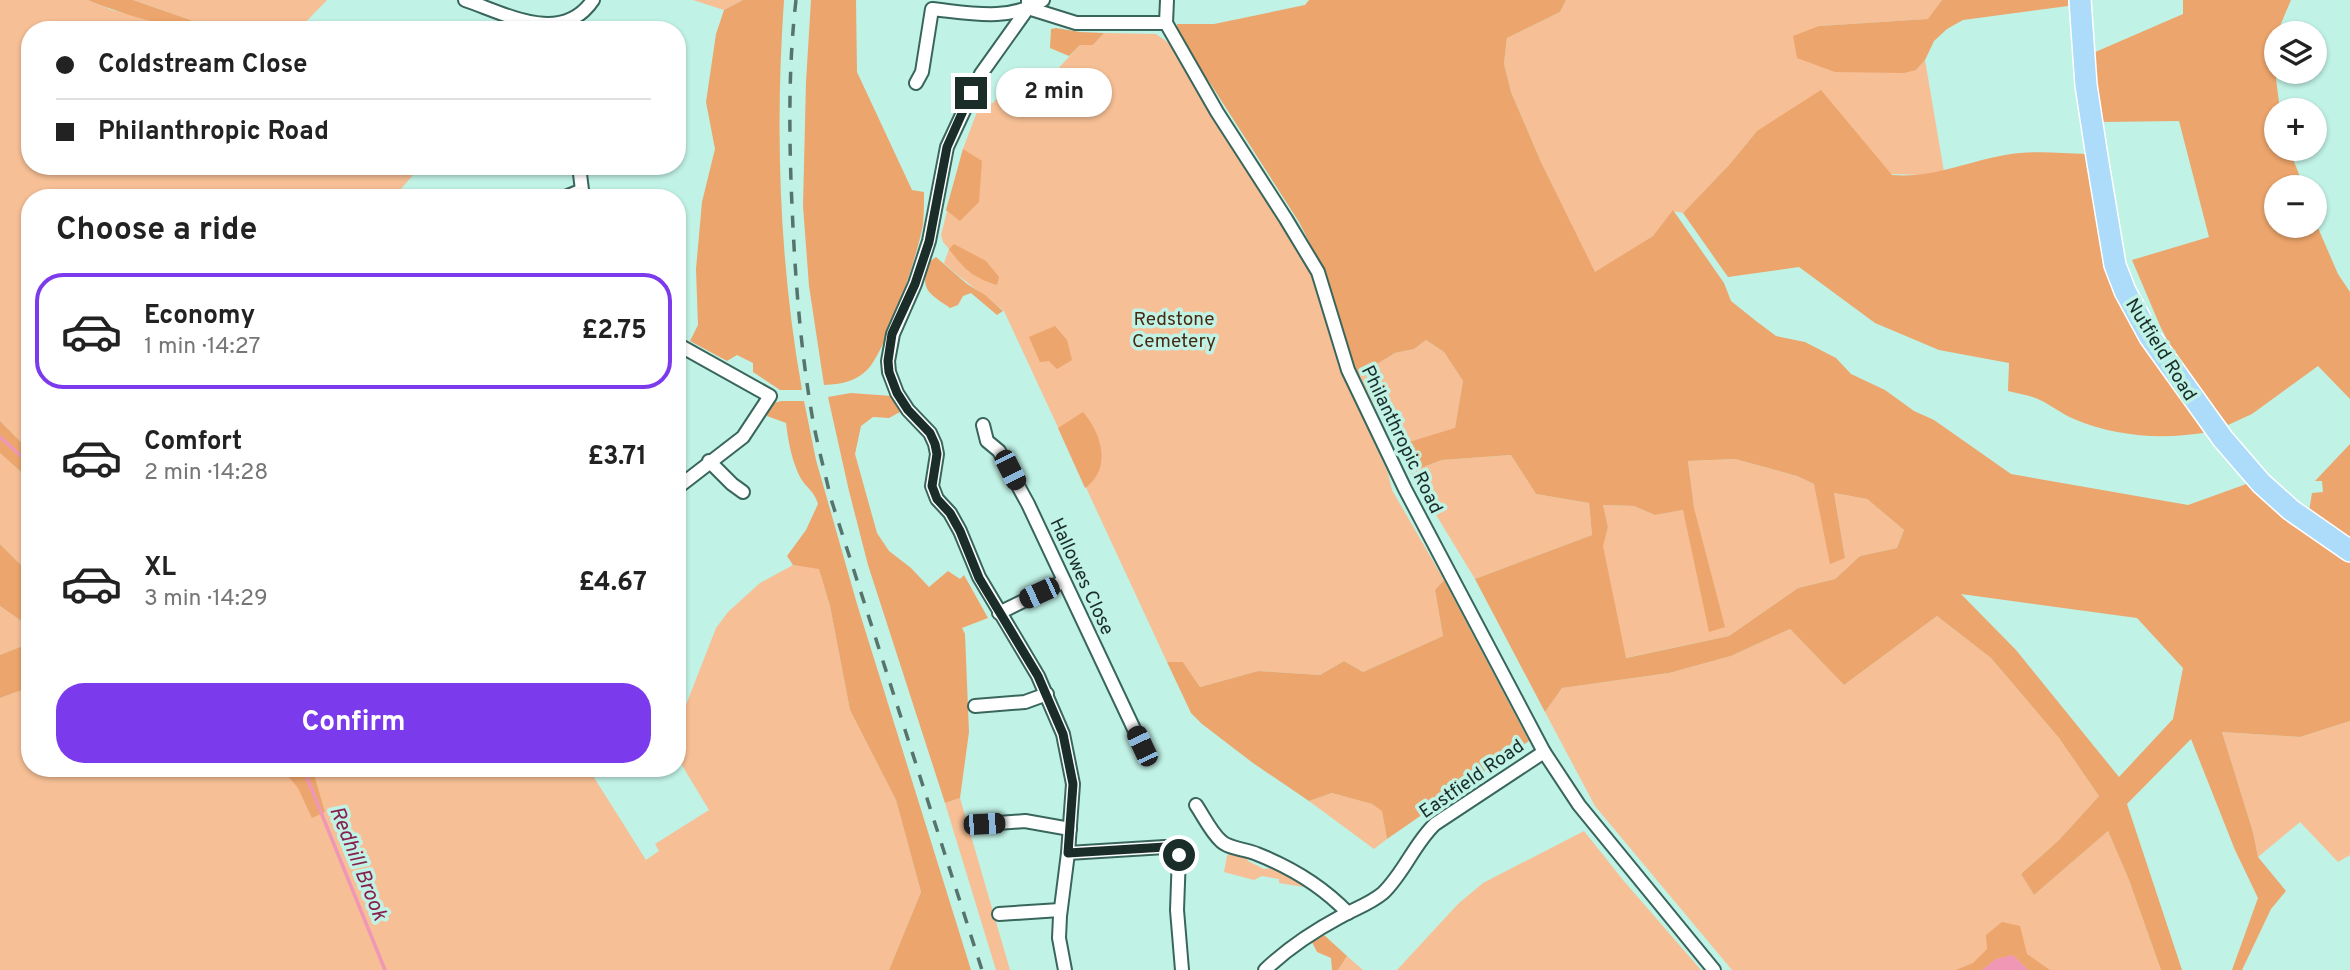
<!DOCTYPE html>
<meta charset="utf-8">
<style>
body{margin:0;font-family:Overpass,sans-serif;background:#f6f6f6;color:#222;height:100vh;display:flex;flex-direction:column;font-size:26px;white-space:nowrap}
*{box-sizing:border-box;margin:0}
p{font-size:23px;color:#767676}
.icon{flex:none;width:38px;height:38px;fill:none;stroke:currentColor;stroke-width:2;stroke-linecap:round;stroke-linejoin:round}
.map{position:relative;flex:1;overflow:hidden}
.details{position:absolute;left:21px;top:189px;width:665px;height:588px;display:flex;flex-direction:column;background:#fff;border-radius:28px;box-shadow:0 2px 5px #0004}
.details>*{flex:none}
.top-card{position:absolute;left:21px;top:21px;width:665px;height:154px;border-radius:28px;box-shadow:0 2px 5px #0004;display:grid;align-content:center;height:154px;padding:0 35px;background:#fff}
.fabs{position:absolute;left:2264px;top:21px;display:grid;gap:14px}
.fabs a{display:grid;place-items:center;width:63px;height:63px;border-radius:50%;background:#fff;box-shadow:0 2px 5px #0004;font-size:35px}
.end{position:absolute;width:32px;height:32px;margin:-16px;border:9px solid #1a2d28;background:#fff;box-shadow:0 0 0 4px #fff}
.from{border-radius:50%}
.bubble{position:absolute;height:49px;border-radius:24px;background:#fff;box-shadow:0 2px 5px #0004;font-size:23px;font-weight:700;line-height:49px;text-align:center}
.car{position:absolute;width:21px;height:42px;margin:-21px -10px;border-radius:9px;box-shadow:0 0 5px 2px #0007;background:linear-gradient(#222 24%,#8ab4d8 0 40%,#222 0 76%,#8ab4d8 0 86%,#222 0)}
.top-card b{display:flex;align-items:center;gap:24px;height:66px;font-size:26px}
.top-card b+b{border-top:2px solid #e0e0e0}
.top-card i{width:18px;height:18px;background:#222}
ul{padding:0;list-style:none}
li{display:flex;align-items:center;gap:21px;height:116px;margin:0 14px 10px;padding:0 21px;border:4px solid transparent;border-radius:28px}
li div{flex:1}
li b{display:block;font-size:26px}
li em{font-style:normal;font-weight:700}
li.current{border-color:#7c3aed}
li>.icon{width:63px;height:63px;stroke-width:1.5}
h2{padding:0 35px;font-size:32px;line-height:84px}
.primary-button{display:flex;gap:14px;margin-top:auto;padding:14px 35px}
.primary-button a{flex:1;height:80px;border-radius:28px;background:#7c3aed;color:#fff;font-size:28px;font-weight:700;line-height:80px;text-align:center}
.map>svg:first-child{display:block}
.green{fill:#f6bf95}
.forest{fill:#eca56c;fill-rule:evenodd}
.water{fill:#f097b5}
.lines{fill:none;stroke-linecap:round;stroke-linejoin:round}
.stream{stroke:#f097b5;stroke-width:3.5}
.street-casing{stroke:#39665c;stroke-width:16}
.primary-casing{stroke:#fff;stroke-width:24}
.street{stroke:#fff;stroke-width:12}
.primary{stroke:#acdcfa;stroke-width:21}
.rail{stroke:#56736c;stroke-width:3.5;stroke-dasharray:12 12;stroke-linecap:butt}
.route{stroke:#1a2d28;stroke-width:9}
.labels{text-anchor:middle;stroke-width:7;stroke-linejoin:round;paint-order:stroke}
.park-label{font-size:19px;fill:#472a12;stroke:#c1f2e6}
.street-label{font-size:19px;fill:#1a2d28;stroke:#c1f2e6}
.water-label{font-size:21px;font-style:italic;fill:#86204d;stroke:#c1f2e6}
</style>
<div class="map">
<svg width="2350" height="970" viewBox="0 0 2350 970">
<rect width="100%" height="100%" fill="#c1f2e6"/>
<g class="green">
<polygon points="0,0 88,0 112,10 191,30 30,30 30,166 421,166 393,198 30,198 30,451 0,421"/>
<polygon points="133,0 327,0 298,30 219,30"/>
<polygon points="693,0 743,0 724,10"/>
<polygon points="1566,0 1942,0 1929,19 1819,26 1916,70 1925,60 1944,172 1922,175 1892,174 1757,131 1729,165 1683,213 1673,211 1653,236 1595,273 1541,162 1511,92 1504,64 1507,38 1560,12"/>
<path d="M 1104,33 L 1156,34 L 1166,41 L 1177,52 L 1305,258 L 1317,287 L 1340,368 L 1388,473 L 1392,490 L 1444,580 L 1435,590 L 1443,636 L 1363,672 L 1344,661 L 1320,675 L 1258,671 L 1200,687 L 1183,662 L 1167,662 L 1004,311 C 984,294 963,281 944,263 L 949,249 L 943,242 L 941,235 L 963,149 L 980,104 L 993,103 L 1008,86 L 1028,101 L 1045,83 L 1044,74 L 1047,70 L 1054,73 L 1080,45 L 1093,45 Z"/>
<polygon points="1426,340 1444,352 1463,381 1455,429 1396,446 1359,375 1395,353 1414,349"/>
<polygon points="0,453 30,480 30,574 0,544"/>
<polygon points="1511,455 1536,494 1589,503 1592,535 1475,579 1410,472 1442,460"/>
<polygon points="1735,459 1797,476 1814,484 1845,558 1834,493 1867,499 1904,530 1897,548 1860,556 1835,579 1798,588 1729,636 1625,658 1602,546 1608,527 1603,505 1634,506 1655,515 1694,508 1688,461"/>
<polygon points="793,565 819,568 830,606 850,710 896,800 921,892 889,970 0,970 0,698 19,691 30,690 30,768 588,768 646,860 659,851 655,844 709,810 677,757 677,728 716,628 728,612 760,583"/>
<polygon points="0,606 30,627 30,643 0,655"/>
<polygon points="1937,616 1991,658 2059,738 2099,796 2059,840 2021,874 2034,895 2108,831 2129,880 2161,970 1732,970 1595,806 1545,712 1562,688 1669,673 1731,656 1790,629 1844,685"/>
<polygon points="2350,721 2350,855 2338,862 2300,822 2258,857 2253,832 2222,732 2300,737"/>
<polygon points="1332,793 1372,804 1382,810 1387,839 1374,849 1309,801"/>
<polygon points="960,798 1010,970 996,970 945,803"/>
<polygon points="1584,831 1623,880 1701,970 1397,970 1458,904 1483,883"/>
<polygon points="1231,852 1246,857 1248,861 1264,869 1273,868 1304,885 1304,887 1279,883 1279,879 1262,876 1254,880 1224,872 1227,856"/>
<polygon points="1347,956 1363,970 1338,970"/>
</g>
<g class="forest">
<path d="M 88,0 L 133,0 L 219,30 C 175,30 129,17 88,0 Z"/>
<path d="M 743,0 L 784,0 C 775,130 779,261 802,390 L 780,390 L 753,372 L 753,363 L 737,355 L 727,361 L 690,341 L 698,325 L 696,269 L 702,202 L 715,149 L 706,102 L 716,34 L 724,10 Z"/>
<path d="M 811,0 L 856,0 L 857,72 L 912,190 L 924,192 C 924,202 924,213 923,224 C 919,251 886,351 868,369 C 855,382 842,384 824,385 L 809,286 L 803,206 L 806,82 Z"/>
<path d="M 1309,0 L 1566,0 L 1560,12 L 1507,38 L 1504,64 L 1511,92 L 1541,162 L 1595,272 L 1653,236 L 1673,210 L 1724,283 L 1731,301 L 1756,321 L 1776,336 L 1805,342 L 1836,358 L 1851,374 L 1885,390 L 1914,411 L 1934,420 L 2011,474 L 2188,505 L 2252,482 L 2350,560 L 2350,721 L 2300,737 L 2222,732 L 2253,832 L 2258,857 L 2286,891 L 2271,909 L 2242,970 L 2232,970 L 2258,898 L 2235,850 L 2191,739 L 2127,804 L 2182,970 L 2161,970 L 2129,880 L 2108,831 L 2034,895 L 2021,874 L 2059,840 L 2099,796 L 2059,738 L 1991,658 L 1937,616 L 1844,685 L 1790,629 L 1731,656 L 1669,673 L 1562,688 L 1545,712 L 1475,579 L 1592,535 L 1589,503 L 1536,494 L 1511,455 L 1442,460 L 1410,472 L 1396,446 L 1455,428 L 1463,381 L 1444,352 L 1426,340 L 1414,349 L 1395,353 L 1359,375 L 1350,357 L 1323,269 L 1299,222 L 1210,83 L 1178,39 L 1177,24 L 1214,24 L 1305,5 ZM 1735,459 L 1797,476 L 1814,484 L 1830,564 L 1845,558 L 1834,493 L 1867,499 L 1904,530 L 1897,548 L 1860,556 L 1835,579 L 1798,588 L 1729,636 L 1626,658 L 1603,546 L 1608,527 L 1603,505 L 1634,506 L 1655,515 L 1683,510 L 1709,632 L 1725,627 L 1694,508 L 1688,461 ZM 1961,594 L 2137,618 L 2183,668 L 2173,719 L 2119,777 L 2016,650 Z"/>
<polygon points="1942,0 2068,0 2068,6 1963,20 1947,29 1934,41 1925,60 1916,70 1904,73 1835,72 1797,58 1793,36 1819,26 1928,19"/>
<polygon points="2183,0 2291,0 2277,33 2276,79 2280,110 2277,110 2277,149 2289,149 2304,187 2277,187 2277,226 2315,226 2315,221 2338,274 2350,292 2350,399 2318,366 2252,414 2228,425 2177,359 2161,328 2132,260 2209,237 2179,121 2101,122 2093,53 2183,14"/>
<polygon points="1056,28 1080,32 1104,33 1093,45 1080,45 1069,56 1050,48 1051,29"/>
<path d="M 1821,90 L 1892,175 C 1937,179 1976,157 2020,153 C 2042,151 2064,153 2086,154 L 2105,266 L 2209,432 C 2163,440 2117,437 2074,419 C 2062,414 2051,405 2040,400 C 2030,395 2018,394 2008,391 L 2009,363 L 1939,350 L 1875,323 L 1799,267 L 1728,277 L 1683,213 L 1729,165 L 1757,131 Z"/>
<polygon points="963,149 982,161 979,202 960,221 946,210"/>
<path d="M 954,244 L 986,261 L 999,277 L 997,285 C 972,277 965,270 949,249 Z"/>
<path d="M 936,257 L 967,284 L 985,295 L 1003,311 L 997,315 L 971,293 L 963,296 L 958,305 L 950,308 C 929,293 920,291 928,263 Z"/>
<polygon points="1055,326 1067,340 1072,360 1057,369 1049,361 1040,362 1029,337"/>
<polygon points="851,393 892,396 900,412 889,418 873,417 861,426 855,454 877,533 889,551 911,568 929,587 948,571 960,579 964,575 988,618 962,628 965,634 969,732 960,798 945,803 868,565 849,491 828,397"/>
<path d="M 781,401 L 804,401 L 816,460 L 857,604 L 971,970 L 889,970 L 921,892 L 896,800 L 850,710 L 830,606 L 819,569 L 793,565 L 787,556 L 806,530 L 818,504 C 814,490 806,488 800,477 C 792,461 788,441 786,423 L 767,416 L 770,404 Z"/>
<path d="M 1083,412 C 1102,434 1112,469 1085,488 L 1058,428 Z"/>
<polygon points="0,421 30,451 30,480 0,453"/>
<polygon points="2350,444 2350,538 2309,511 2312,493 2323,492 2322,481 2315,481"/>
<polygon points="0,544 30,574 30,627 0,606"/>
<polygon points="1444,580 1529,741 1387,839 1382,811 1372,804 1332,793 1309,801 1253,763 1202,724 1191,713 1167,662 1183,662 1200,687 1258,671 1320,675 1344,661 1363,672 1443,636 1435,590"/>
<polygon points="30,643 30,690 19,691 0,698 0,655"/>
<polygon points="281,768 312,768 325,812 312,818 298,788"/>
<polygon points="2002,922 2020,926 2027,954 2050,970 2028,970 2013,955 1996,959 1982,970 1956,970 1973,963 1987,949 1986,935"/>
<polygon points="1324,935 1347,956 1338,970 1332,970 1331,958 1317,952 1312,942"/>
</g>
<polygon class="water" points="2013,955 2028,970 1982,970 1996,959"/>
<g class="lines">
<g class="stream">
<polyline points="0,437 30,464"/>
<polyline points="303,768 385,970"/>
</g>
<g class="street-casing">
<g id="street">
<path d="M 465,0 C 506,14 562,46 593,0"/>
<polyline points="1028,0 1028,8 981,74 947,147 929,241 915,284 893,334 888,361 889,372 897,393 908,410 930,433 935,444 937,454 932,486 937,499 950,513 960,531 979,577 1038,676 1063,734 1073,784 1068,853 1060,916 1059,938 1065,970"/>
<polyline points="1028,8 1076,23 1166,23 1217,112 1286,219 1318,272 1348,370 1405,489 1544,752 1579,805 1714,970"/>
<polyline points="1166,23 1167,0"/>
<path d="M 916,83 L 922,72 L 932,9 C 970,13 1009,22 1043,0"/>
<polyline points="579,166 583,198"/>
<polyline points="563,198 580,191"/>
<polyline points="677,344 770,396 743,437 677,488"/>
<polyline points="983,425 987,441 999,451 1028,504 1142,746"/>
<polyline points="709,461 732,484 743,492"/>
<polyline points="999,613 1064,581"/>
<polyline points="975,706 1025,702 1047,694"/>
<path d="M 1196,805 C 1204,817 1211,832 1221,841 C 1229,849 1246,849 1257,854 C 1290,867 1323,887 1348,913"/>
<polyline points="984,824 1025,821 1070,829"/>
<polyline points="1068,853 1165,847 1174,849 1179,855 1177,910 1182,970"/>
<polyline points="999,914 1060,910"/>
<path d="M 1265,970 C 1288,948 1312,932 1340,917 C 1354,909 1370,904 1383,893 C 1404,873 1414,844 1435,824 L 1544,752"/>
</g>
</g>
<g class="primary-casing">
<polyline id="primary" points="2080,0 2086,85 2097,157 2115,265 2125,291 2150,337 2223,439 2261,483 2291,510 2350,551"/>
</g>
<use href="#street" class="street"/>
<use href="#primary" class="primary"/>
<path class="rail" d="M 796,0 C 789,60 789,121 791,181 C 794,261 799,342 813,421 C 818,447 825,473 831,499 L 982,970"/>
</g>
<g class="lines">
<polyline class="route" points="971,93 947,147 929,242 915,284 892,334 888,361 889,372 897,393 908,410 930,433 935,444 937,454 932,486 937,499 950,513 960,531 979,578 1038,676 1063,734 1073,784 1068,853 1165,847 1174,849 1179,855"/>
</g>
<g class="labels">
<g class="park-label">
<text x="1174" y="325">Redstone<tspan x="1174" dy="22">Cemetery</tspan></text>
</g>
<g class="street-label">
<text transform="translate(2162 349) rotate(58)" y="7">Nutfield Road</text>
<text transform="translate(1403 439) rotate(64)" y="7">Philanthropic Road</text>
<text transform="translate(1083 576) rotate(65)" y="7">Hallowes Close</text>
<text transform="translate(1471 778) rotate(-35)" y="7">Eastfield Road</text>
</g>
<g class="water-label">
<text transform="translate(359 863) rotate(68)" y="7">Redhill Brook</text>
</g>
</g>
</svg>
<div class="fabs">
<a><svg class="icon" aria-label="layers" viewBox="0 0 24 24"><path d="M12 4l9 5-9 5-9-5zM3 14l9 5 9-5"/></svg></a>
<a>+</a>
<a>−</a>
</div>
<i class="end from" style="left:1179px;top:855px"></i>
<i class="end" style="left:971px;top:93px"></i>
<div class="bubble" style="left:996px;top:68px;width:116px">2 min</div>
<i class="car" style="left:1010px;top:470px;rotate:153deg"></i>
<i class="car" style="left:1039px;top:593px;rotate:245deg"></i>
<i class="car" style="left:1142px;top:746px;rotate:335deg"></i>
<i class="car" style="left:984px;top:824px;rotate:87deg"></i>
<div class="top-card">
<b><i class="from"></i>Coldstream Close</b>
<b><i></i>Philanthropic Road</b>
</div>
<section class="details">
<h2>Choose a ride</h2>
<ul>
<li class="current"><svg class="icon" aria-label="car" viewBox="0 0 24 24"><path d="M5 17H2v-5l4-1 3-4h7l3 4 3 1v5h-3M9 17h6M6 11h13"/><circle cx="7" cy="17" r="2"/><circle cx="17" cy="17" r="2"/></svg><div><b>Economy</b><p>1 min · 14:27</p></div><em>£2.75</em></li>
<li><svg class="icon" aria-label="car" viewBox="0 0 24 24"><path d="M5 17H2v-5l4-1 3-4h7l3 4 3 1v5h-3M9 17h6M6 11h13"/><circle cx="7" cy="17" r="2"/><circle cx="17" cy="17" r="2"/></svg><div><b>Comfort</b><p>2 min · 14:28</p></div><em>£3.71</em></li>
<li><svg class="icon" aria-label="car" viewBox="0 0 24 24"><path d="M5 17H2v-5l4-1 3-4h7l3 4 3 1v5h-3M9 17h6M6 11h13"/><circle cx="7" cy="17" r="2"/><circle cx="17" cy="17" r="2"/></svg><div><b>XL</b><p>3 min · 14:29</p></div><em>£4.67</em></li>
</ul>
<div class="primary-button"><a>Confirm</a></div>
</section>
</div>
